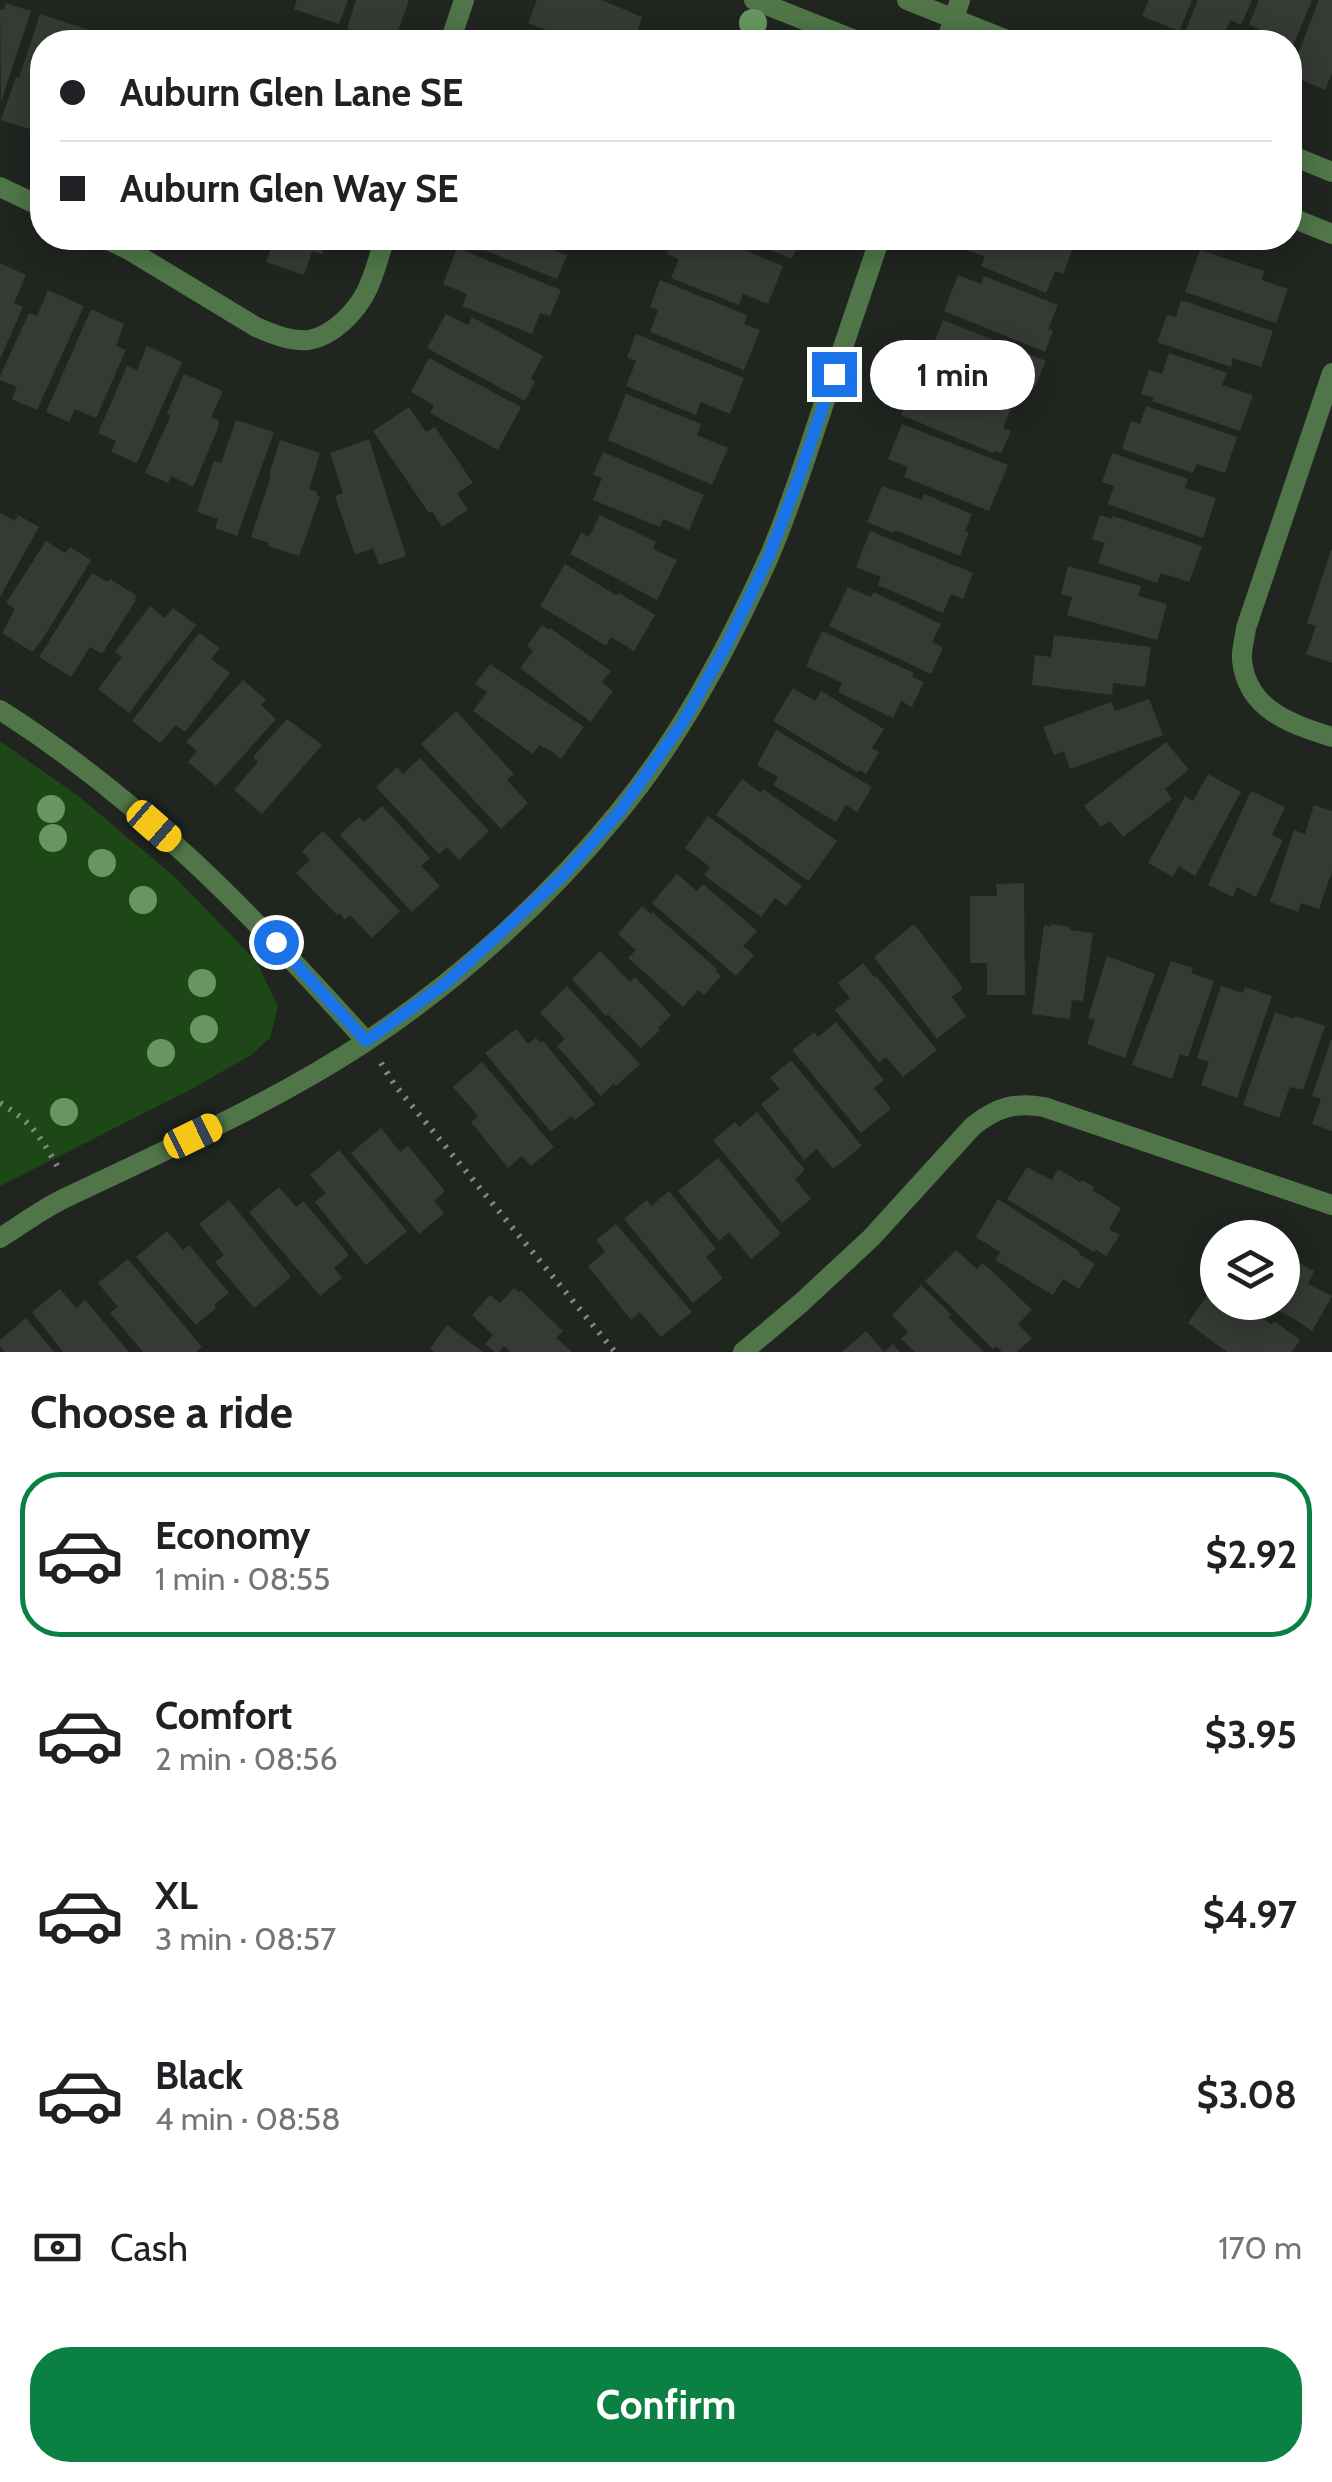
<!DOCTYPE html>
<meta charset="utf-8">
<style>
body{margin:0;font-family:Cabin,sans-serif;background:#f6f6f6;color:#202124;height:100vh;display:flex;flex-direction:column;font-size:38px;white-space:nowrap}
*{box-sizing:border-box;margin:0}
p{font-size:32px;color:#757577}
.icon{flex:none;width:55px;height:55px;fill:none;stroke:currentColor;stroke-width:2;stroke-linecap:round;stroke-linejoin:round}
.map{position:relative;height:1352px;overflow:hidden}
.side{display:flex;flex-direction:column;background:#fff;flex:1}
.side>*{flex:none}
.guide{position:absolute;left:30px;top:30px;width:1272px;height:220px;border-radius:40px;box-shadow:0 5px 25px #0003;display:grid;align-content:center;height:220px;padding:0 30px;background:#fff}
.tools{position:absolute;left:1200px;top:1220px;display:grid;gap:20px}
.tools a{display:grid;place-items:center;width:100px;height:100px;border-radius:50%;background:#fff;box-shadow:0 5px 25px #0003;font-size:50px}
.end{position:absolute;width:45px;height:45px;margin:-22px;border:12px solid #1a73e8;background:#fff;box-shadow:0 0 0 5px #fff}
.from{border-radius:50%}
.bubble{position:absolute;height:70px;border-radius:35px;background:#fff;box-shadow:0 5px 25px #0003;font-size:32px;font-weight:700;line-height:70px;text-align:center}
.car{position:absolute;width:30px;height:60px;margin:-30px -15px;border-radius:12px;box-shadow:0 0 8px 2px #0007;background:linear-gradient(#f5c518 24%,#345 0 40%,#f5c518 0 76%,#345 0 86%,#f5c518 0)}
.guide b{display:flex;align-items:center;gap:35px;height:95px;font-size:38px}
.guide b+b{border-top:2px solid #e0e0e0}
.guide i{width:25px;height:25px;background:#202124}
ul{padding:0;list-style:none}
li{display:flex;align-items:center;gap:30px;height:165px;margin:0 20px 15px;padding:0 10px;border:5px solid transparent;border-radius:40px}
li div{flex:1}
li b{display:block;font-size:38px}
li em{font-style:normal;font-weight:700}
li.on{border-color:#0b8043}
li>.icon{width:90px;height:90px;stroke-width:1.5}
h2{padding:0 30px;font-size:45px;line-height:120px}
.pay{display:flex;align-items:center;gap:25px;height:110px;padding:0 30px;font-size:38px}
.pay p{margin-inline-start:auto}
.cta{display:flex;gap:20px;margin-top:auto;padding:20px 30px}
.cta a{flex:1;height:115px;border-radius:40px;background:#0b8043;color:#fff;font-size:40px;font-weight:700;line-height:115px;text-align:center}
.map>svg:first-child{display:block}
.green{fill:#1e4717}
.building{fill:#353a34}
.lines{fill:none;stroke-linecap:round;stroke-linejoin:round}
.path{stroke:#848783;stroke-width:6;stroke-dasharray:2.5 8;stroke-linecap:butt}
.minor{stroke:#4f7548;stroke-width:20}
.tertiary{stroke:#4f7548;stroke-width:20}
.tree{fill:#679660}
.route{stroke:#1a73e8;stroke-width:12}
</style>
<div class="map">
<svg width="1332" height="1352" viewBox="0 0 1332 1352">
<rect width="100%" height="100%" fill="#202520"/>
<polygon class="green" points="0,741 77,795 176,878 257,962 278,1007 270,1038 251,1055 188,1091 0,1186"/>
<g class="building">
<polygon points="297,0 348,0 339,24 294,9"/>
<polygon points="356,0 409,0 396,37 374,30 372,37 347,29"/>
<polygon points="537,0 601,0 642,17 634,42 576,42 528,23"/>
<polygon points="1149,0 1192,0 1179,31 1142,16"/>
<polygon points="1198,0 1252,0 1241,25 1230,20 1221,42 1209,42 1185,32"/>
<polygon points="1259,0 1312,0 1290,53 1290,42 1253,42 1259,29 1249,25"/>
<polygon points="1319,0 1332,0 1332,73 1325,90 1290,75"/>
<polygon points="6,3 31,11 1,102 0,9 4,10"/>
<polygon points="40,14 89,30 85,42 42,42 42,133 1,120 16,77 19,78"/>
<polygon points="275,238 328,238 322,254 312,251 304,275 266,262"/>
<polygon points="454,238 561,238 555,251 567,255 557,279"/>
<polygon points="674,238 706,238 738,250 739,248 783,266 768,304 743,294 739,305 671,278 679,259 667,254"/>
<polygon points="741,238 801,238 792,259"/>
<polygon points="962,238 1041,238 1072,251 1063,274 1055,271 1046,293 981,266 985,257 958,246"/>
<polygon points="457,248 561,290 550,316 540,313 532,334 462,306 467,294 443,284"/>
<polygon points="1200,250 1264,271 1262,280 1288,289 1276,323 1185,292"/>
<polygon points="0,263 26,275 14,303 23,307 0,359"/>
<polygon points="958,275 981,284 984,276 1058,305 1048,329 1053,331 1045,352 944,311"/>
<polygon points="660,280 747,315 744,324 760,330 744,370 650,332 658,310 650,307"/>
<polygon points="48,290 84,306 37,410 12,399 17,387 0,380 0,376 29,313 37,316"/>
<polygon points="1181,300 1273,331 1261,367 1233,358 1231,367 1157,342 1167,315 1176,317"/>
<polygon points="91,309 124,324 116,346 126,350 96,418 75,409 69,422 46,412"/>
<polygon points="446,314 468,325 472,317 543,356 531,378 535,381 525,401 427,348"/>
<polygon points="943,320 1046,361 1035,387 1023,382 1016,401 952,375 956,366 929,355"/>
<polygon points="636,334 744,378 730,414 701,402 696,415 626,386 636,361 627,357"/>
<polygon points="147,346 182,362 137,463 111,452 116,441 98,433 127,366 137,370"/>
<polygon points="1169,353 1227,373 1222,385 1253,395 1240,431 1152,401 1154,398 1141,394 1149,370 1162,374"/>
<polygon points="429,358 521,407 498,450 430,413 434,405 411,392"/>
<polygon points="184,374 223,391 211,417 219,420 218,428 193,487 171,476 168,483 145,473 171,415 167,414"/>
<polygon points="916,380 948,394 953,382 1012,407 1003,428 1011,431 1001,453 994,451 993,453 901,415"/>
<polygon points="626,394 701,424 697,435 728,448 712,485 608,440"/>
<polygon points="1146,406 1237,437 1225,473 1197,464 1193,473 1122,449 1131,421 1140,424"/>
<polygon points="409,407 426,432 435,427 473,483 457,493 468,510 442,527 432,511 429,513 373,431"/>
<polygon points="236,420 274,432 237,536 215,528 218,519 197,512 214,461 221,463"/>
<polygon points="902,424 1008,465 989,511 904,477 908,467 888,459"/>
<polygon points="369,439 406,556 379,565 373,548 355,555 335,496 343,493 330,453"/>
<polygon points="280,440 320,453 309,489 318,492 316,496 320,497 299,556 268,546 269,543 251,537 271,476 269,475"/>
<polygon points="603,452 704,495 689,530 663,519 660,527 593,500 602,478 593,475"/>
<polygon points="1112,453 1188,479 1185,488 1216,498 1203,538 1108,504 1114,486 1102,482"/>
<polygon points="882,486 922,500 924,494 972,514 965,531 969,532 960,556 895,530 894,533 867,522"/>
<polygon points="0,513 15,521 18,515 39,527 0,597"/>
<polygon points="600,515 656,542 653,549 677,560 657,600 570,554 581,533 589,537"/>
<polygon points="1100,515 1112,519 1113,516 1202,546 1189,582 1161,573 1157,583 1098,563 1105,543 1092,539"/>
<polygon points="870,531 973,573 963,599 951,594 943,613 878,585 881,577 856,567"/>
<polygon points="46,541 65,553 70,547 91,560 42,640 32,652 2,633 15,609 6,603"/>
<polygon points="1331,550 1332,550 1332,663 1306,654 1316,626 1307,623"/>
<polygon points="565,564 616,595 619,593 655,615 634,651 611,637 606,646 540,606"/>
<polygon points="1068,566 1141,586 1138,596 1167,604 1157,640 1067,615 1072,597 1061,594"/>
<polygon points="92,573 108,582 110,579 137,596 134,599 136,600 102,654 90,647 71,677 39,657"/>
<polygon points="848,587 871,597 874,592 941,624 932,642 943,648 931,674 829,626"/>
<polygon points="150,606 165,618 173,608 196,625 129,713 98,689 122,657 115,652"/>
<polygon points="542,625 549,630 550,628 611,671 602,682 613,691 591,722 520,668 533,651 527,646"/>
<polygon points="822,631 914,673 912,677 924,682 912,707 901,701 893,718 838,692 842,683 806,666"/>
<polygon points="199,633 220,648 211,659 230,673 185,732 176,725 160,743 132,721"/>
<polygon points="1054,635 1151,647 1145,687 1113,683 1112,695 1032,685 1035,655 1051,657"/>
<polygon points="490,664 584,727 561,759 551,751 539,745 533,754 473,711 487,692 475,684"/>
<polygon points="243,680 266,700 261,705 276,719 216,786 188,762 197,751 186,742"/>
<polygon points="793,688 815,701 821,691 884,729 872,748 879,752 866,774 860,770 858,772 773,721"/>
<polygon points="1149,699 1163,735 1070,769 1064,751 1054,755 1043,727 1111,702 1115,711"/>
<polygon points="456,711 514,774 507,780 528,803 501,829 421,744"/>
<polygon points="287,719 322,745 262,814 234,790 258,762 253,757"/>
<polygon points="776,730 872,787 857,812 846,805 836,822 773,785 778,777 757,765"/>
<polygon points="1166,742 1189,770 1165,789 1172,799 1123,837 1110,821 1101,827 1084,806"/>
<polygon points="420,758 489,831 459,860 447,847 439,854 376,787 397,767 403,774"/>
<polygon points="1208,774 1241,792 1195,876 1179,866 1173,877 1148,863 1185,796 1193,801"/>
<polygon points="742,779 761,793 763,789 837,841 808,881 716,815"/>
<polygon points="1251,791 1285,807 1272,835 1283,840 1256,897 1237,887 1233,897 1208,885"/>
<polygon points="1314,805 1332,811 1332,871 1319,909 1301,903 1298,912 1270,902 1294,830 1305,834"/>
<polygon points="382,806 430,858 421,866 440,886 412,912 340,835 359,817 364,822"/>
<polygon points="708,816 802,886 786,906 775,898 761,917 704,875 710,867 685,848"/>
<polygon points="323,831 400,911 372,938 350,915 345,920 339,913 337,915 296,873 310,860 302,851"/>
<polygon points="677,874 697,891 703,884 757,931 743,946 754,955 736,976 652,903"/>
<polygon points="1024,883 1025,995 987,995 987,963 970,963 970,896 997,896 996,884"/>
<polygon points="642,906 651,914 652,912 717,969 715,971 721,976 704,995 698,990 683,1007 628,958 636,950 618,934"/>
<polygon points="914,924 963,988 952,997 966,1016 937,1039 874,957"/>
<polygon points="1051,924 1070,927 1070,930 1093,933 1083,1001 1072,1000 1070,1019 1032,1014 1044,925 1051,927"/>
<polygon points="600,951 630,982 635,977 671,1015 658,1028 660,1030 641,1048 608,1014 606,1016 572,979"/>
<polygon points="1107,956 1155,974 1125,1058 1087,1044 1095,1020 1088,1018"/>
<polygon points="1171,961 1193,968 1191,973 1214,981 1188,1057 1180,1054 1172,1079 1132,1065"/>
<polygon points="863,963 875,978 876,976 937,1050 903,1077 886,1057 879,1063 835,1010 850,998 838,983"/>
<polygon points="567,986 640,1064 616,1086 614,1083 601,1096 557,1046 565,1039 540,1013"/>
<polygon points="1221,986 1243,993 1245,987 1272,996 1237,1098 1201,1085 1209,1062 1197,1058"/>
<polygon points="1275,1012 1294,1019 1295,1016 1325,1026 1303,1090 1290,1087 1279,1118 1243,1105"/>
<polygon points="836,1022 884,1080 874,1088 891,1109 861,1133 792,1050 814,1032 818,1037"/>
<polygon points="516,1029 528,1044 536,1038 541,1043 543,1041 595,1104 575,1120 571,1116 551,1132 485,1053"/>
<polygon points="1331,1040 1332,1040 1332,1131 1312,1124 1321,1099 1312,1096"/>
<polygon points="791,1060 862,1146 833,1169 817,1149 804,1160 761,1104 780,1089 770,1078"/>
<polygon points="482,1062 554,1147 531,1166 522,1156 508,1168 471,1122 478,1116 453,1087"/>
<polygon points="757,1112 805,1170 795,1179 811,1199 782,1223 713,1140 735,1122 739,1127"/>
<polygon points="381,1128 400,1152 408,1146 445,1191 434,1201 444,1213 419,1234 351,1153"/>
<polygon points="339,1150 407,1231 366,1265 315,1202 326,1193 310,1175"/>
<polygon points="718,1158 781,1234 751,1259 729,1232 719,1241 678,1191"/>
<polygon points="1027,1167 1052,1180 1058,1169 1080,1182 1082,1180 1094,1187 1092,1190 1121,1208 1109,1229 1120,1235 1106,1256 1096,1250 1094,1252 1007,1199"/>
<polygon points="279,1187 296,1207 303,1201 349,1255 334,1268 342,1278 320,1296 249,1212"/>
<polygon points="669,1191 716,1249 706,1257 723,1278 693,1303 624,1219 647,1200 651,1206"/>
<polygon points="998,1199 1080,1252 1079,1254 1095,1264 1079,1289 1063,1279 1053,1295 995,1260 1000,1252 976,1237"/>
<polygon points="229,1200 291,1277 254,1308 215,1262 224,1255 199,1224"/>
<polygon points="616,1224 692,1312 661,1337 640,1312 631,1320 588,1266 605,1252 596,1240"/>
<polygon points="167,1231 183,1250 189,1245 229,1293 214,1305 216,1308 196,1325 136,1257"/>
<polygon points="956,1250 977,1269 982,1263 989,1268 1032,1310 1018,1324 1032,1338 1017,1352 1002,1352 996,1346 993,1349 925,1281"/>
<polygon points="1282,1253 1314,1271 1308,1284 1332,1296 1312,1331 1293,1318 1276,1310 1278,1306 1271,1302 1282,1302"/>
<polygon points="128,1259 202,1347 196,1352 143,1352 110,1313 118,1307 98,1283"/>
<polygon points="1215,1284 1218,1286 1218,1302 1240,1302 1272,1325 1274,1321 1300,1340 1292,1352 1227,1352 1188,1323"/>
<polygon points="921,1285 951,1314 948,1317 984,1352 915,1352 901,1339 908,1332 892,1315"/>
<polygon points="514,1288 519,1292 520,1290 563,1331 556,1338 572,1352 510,1352 504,1346 499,1352 495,1352 485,1344 493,1335 472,1315 490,1295 500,1303"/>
<polygon points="60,1289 76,1308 85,1300 129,1352 63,1352 32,1312"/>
<polygon points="26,1318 54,1352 5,1352 0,1346 0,1340"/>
<polygon points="447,1325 483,1352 435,1352 430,1349"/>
<polygon points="866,1331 884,1352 893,1344 900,1352 842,1352"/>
</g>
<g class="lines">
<g class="path">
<polyline points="381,1063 394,1084 615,1352"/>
<path d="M 0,1103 C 35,1124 41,1139 61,1172"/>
</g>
<g class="minor">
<polyline points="450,42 464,0"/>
<polyline points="946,42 960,0"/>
<polyline points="0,187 42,207"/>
<path d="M 104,238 L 129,250 L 256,327 C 272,334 291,342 309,340 C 333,336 357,311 367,290 C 375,274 379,255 385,238"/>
<path d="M 1332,373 L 1246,628 C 1245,638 1241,650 1242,660 C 1247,710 1291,724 1332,737"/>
<path d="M 0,710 C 142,800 254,916 366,1041"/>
<path d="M 0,1238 C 21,1225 42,1209 65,1198 C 166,1150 273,1103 367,1041 C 460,979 547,900 618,813 C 680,738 728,647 768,559 C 787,516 802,469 817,424 C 838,362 859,300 880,238"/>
<path d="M 743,1352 L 801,1303 L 871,1238 L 973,1126 C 997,1107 1015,1102 1044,1107 L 1332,1205"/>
</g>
<g class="tertiary">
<polyline points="754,0 860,42"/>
<polyline points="907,0 1012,42"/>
<polyline points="1290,155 1332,172"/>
<polyline points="1290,217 1332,234"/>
</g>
</g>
<g class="tree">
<circle cx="753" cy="23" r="14"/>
<circle cx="51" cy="809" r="14"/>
<circle cx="53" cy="838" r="14"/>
<circle cx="102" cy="863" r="14"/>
<circle cx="143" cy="900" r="14"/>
<circle cx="202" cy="983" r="14"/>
<circle cx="204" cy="1029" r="14"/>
<circle cx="161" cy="1053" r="14"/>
<circle cx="64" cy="1112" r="14"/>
</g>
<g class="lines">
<polyline class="route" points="276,942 366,1041 446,983 564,874 620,811 683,722 726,646 769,556 799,477 834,374"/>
</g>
</svg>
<div class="tools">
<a><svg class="icon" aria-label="layers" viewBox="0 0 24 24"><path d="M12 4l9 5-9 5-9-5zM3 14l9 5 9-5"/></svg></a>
</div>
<i class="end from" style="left:276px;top:942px"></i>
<i class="end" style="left:834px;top:374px"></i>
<div class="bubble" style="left:870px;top:340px;width:165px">1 min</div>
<i class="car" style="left:154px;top:826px;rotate:131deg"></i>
<i class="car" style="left:193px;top:1136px;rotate:64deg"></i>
<div class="guide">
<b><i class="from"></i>Auburn Glen Lane SE</b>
<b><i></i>Auburn Glen Way SE</b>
</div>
</div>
<section class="side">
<h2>Choose a ride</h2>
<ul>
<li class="on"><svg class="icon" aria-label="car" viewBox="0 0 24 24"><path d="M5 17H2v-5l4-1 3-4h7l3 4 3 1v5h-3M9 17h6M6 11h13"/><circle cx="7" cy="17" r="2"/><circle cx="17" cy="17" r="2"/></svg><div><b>Economy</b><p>1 min · 08:55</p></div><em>$2.92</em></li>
<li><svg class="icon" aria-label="car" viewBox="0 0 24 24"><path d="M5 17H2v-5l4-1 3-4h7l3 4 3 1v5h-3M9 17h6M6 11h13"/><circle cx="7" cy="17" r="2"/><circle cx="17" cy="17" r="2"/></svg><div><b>Comfort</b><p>2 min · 08:56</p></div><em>$3.95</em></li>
<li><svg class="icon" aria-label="car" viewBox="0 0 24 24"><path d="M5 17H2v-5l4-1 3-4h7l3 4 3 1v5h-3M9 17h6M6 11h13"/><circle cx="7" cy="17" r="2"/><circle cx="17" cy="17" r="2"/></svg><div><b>XL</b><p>3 min · 08:57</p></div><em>$4.97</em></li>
<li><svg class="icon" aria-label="car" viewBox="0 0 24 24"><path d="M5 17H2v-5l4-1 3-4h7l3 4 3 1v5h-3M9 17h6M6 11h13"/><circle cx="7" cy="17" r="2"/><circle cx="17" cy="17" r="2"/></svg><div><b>Black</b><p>4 min · 08:58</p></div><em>$3.08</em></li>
</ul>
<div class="pay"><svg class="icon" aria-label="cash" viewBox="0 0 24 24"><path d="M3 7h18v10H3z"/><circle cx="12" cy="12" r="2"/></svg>Cash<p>170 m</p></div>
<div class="cta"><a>Confirm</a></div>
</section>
